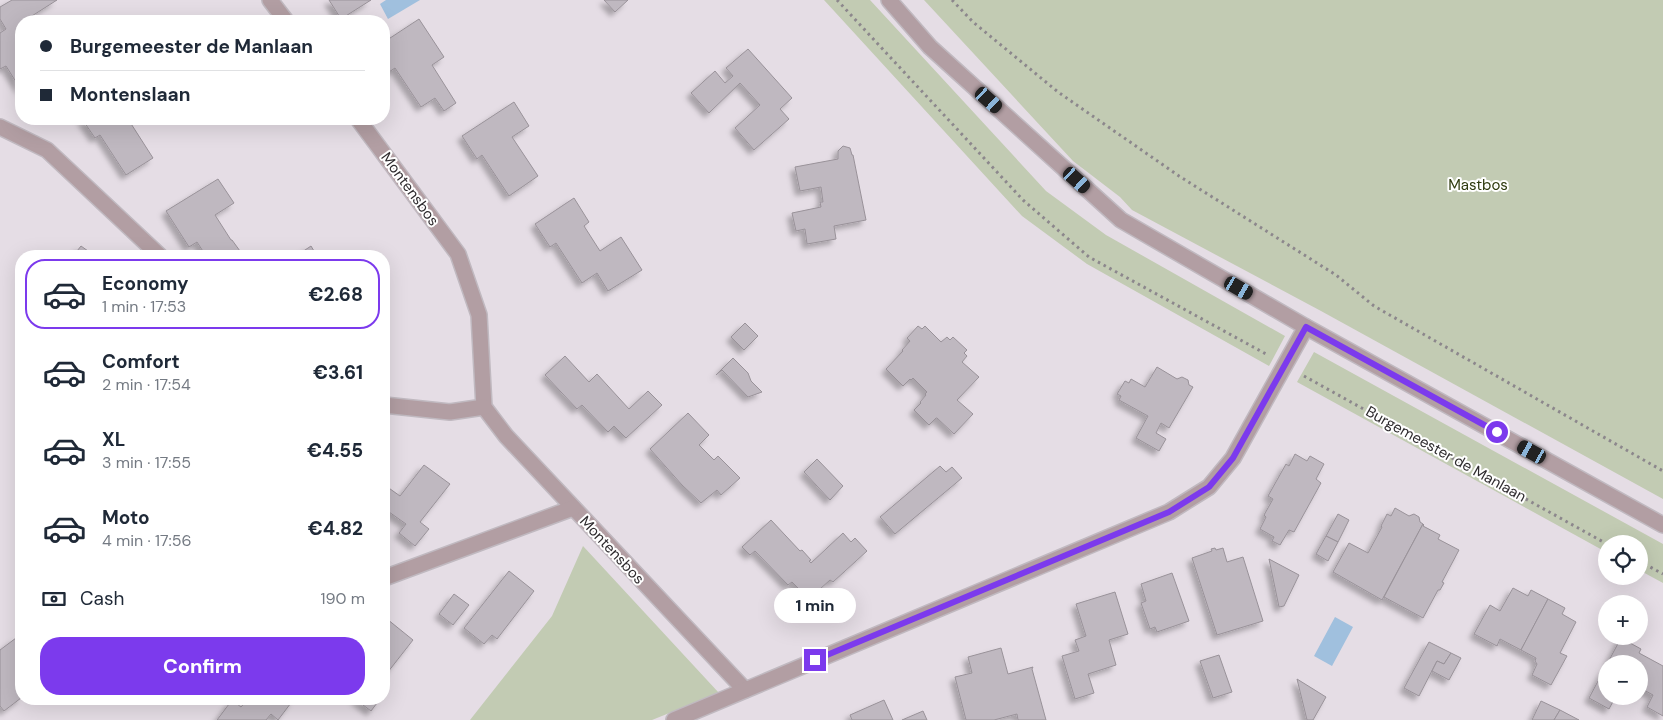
<!DOCTYPE html>
<meta charset="utf-8">
<style>
body{margin:0;font-family:"DM Sans",sans-serif;background:#f2f2f3;color:#1f2937;height:100vh;display:flex;flex-direction:column;font-size:19px;white-space:nowrap}
*{box-sizing:border-box;margin:0}
p{font-size:16px;color:#747a83}
.icon{flex:none;width:28px;height:28px;fill:none;stroke:currentColor;stroke-width:2;stroke-linecap:round;stroke-linejoin:round}
.map{position:relative;flex:1;overflow:hidden}
.side{position:absolute;left:15px;top:250px;width:375px;height:455px;display:flex;flex-direction:column;background:#fff;border-radius:20px;box-shadow:0 5px 20px #0002}
.side>*{flex:none}
.hud{position:absolute;left:15px;top:15px;width:375px;height:110px;border-radius:20px;box-shadow:0 5px 20px #0002;display:grid;align-content:center;height:110px;padding:0 25px;background:#fff}
.controls{position:absolute;left:1598px;top:535px;display:grid;gap:10px}
.controls a{display:grid;place-items:center;width:50px;height:50px;border-radius:50%;background:#fff;box-shadow:0 5px 20px #0002;font-size:25px}
.end{position:absolute;width:22px;height:22px;margin:-11px;border:6px solid #7c3aed;background:#fff;box-shadow:0 0 0 2px #fff}
.from{border-radius:50%}
.bubble{position:absolute;height:35px;border-radius:18px;background:#fff;box-shadow:0 5px 20px #0002;font-size:16px;font-weight:800;line-height:35px;text-align:center}
.car{position:absolute;width:15px;height:30px;margin:-15px -8px;border-radius:6px;box-shadow:0 0 4px 1px #0007;background:linear-gradient(#222 24%,#8ab4d8 0 40%,#222 0 76%,#8ab4d8 0 86%,#222 0)}
.hud b{display:flex;align-items:center;gap:18px;height:48px;font-size:19px}
.hud b+b{border-top:1px solid #e0e1e3}
.hud i{width:12px;height:12px;background:#1f2937}
ul{padding:9px 0 0;list-style:none}
li{display:flex;align-items:center;gap:15px;height:70px;margin:0 10px 8px;padding:0 15px;border:2px solid transparent;border-radius:20px}
li div{flex:1}
li b{display:block;font-size:19px}
li em{font-style:normal;font-weight:800}
li.on{border-color:#7c3aed}
li>.icon{width:45px;height:45px;stroke-width:1.5}
.pay{display:flex;align-items:center;gap:12px;height:55px;padding:0 25px;font-size:19px}
.pay p{margin-inline-start:auto}
.primary-button{display:flex;gap:10px;margin-top:auto;padding:10px 25px}
.primary-button a{flex:1;height:58px;border-radius:20px;background:#7c3aed;color:#fff;font-size:20px;font-weight:800;line-height:58px;text-align:center}
.map>svg:first-child{display:block}
.green{fill:#c2cbb3}
.water{fill:#a0c0de}
.building{fill:#bfb8c0;stroke:#999299;filter:url(#shadow)}
.lines{fill:none;stroke-linecap:round;stroke-linejoin:round}
.minor-casing{stroke:#c0b9c0;stroke-width:18}
.path{stroke:#8c878c;stroke-width:3;stroke-dasharray:2.5 4;stroke-linecap:butt}
.minor{stroke:#b29ea3;stroke-width:15}
.route{stroke:#7c3aed;stroke-width:6}
.labels{text-anchor:middle;stroke-width:4;stroke-linejoin:round;paint-order:stroke}
.park-label{font-size:15px;fill:#2f3b0f;stroke:#fff}
.street-label{font-size:15px;fill:#2e2b2e;stroke:#fff}
</style>
<div class="map">
<svg width="1663" height="720" viewBox="0 0 1663 720">
<defs>
<filter id="shadow"><feDropShadow dx="-4.5" dy="4.5" stdDeviation="2.5" flood-color="#0004"/></filter>
</defs>
<rect width="100%" height="100%" fill="#e5dde5"/>
<g class="green">
<polygon points="824,0 870,0 1046,191 1106,235 1285,336 1269,366 1087,264 1022,216"/>
<polygon points="924,0 1663,0 1663,499 1321,311 1132,210 1120,197 1073,161"/>
<polygon points="1314,352 1663,544 1663,583 1639,570 1639,544 1606,544 1606,552 1297,382"/>
<polygon points="583,546 719,693 652,720 470,720 552,616"/>
</g>
<g class="water">
<polygon points="386,0 420,0 388,19 380,4"/>
<polygon points="1335,617 1353,627 1332,666 1314,656"/>
</g>
<g class="building">
<polygon points="12,0 57,0 24,21 21,21 21,90 6,66 0,69 0,33 6,29 0,19 0,7"/>
<polygon points="329,0 371,0 341,19"/>
<polygon points="604,0 628,0 615,12"/>
<polygon points="419,19 444,57 432,65 456,103 444,111 435,98 421,107 395,68 389,72 384,64 384,42"/>
<polygon points="748,49 792,98 780,109 789,119 754,150 735,128 760,105 740,83 709,113 691,93 715,71 725,83 733,76 726,68"/>
<polygon points="514,102 529,126 512,137 538,176 509,196 482,155 477,159 462,136"/>
<polygon points="82,119 128,119 153,158 126,175 100,135 95,138"/>
<polygon points="843,146 850,148 852,155 853,155 866,220 834,226 836,239 807,244 805,229 796,231 792,213 821,207 820,202 823,202 821,187 800,191 795,167 838,159 838,151"/>
<polygon points="218,179 234,203 215,215 231,240 232,240 240,251 238,252 241,256 206,256 197,242 189,247 166,211"/>
<polygon points="574,198 589,222 584,226 600,251 621,237 642,270 608,291 597,273 582,283 556,243 550,247 535,224"/>
<polygon points="81,246 95,256 73,256"/>
<polygon points="311,246 317,256 296,256"/>
<polygon points="745,323 758,336 744,350 731,337"/>
<polygon points="918,326 922,329 925,326 941,342 947,337 950,340 953,337 967,350 964,353 967,356 962,362 979,377 957,400 973,414 954,434 937,418 936,418 929,425 914,410 921,403 920,402 926,395 925,394 927,392 913,378 911,380 910,379 903,386 886,369 903,351 902,350 910,341 907,338"/>
<polygon points="565,356 589,382 597,374 629,409 648,391 662,405 626,438 614,426 608,432 582,405 577,409 545,375"/>
<polygon points="733,358 748,373 751,381 762,392 748,397 722,370 716,375"/>
<polygon points="1157,367 1177,379 1182,377 1188,380 1189,385 1193,387 1169,428 1161,423 1156,433 1166,439 1159,451 1136,438 1148,416 1119,400 1121,396 1117,394 1125,381 1129,383 1131,379 1145,387"/>
<polygon points="688,413 709,435 699,445 714,460 718,456 740,478 721,495 717,490 701,503 682,485 650,449"/>
<polygon points="1295,454 1307,461 1310,456 1324,464 1316,479 1321,483 1294,532 1289,530 1280,545 1272,541 1274,537 1260,529 1266,517 1264,515 1273,499 1268,496 1286,464 1289,466"/>
<polygon points="817,459 843,486 830,500 804,472"/>
<polygon points="424,465 450,484 420,522 429,529 415,546 399,533 406,524 389,512 384,519 384,489 386,486 400,496"/>
<polygon points="940,466 946,472 952,467 962,478 895,534 880,517"/>
<polygon points="1395,508 1409,516 1414,514 1419,517 1420,522 1423,524 1382,600 1333,572 1349,543 1368,553 1382,527 1381,526 1387,514 1391,516"/>
<polygon points="1338,514 1349,520 1338,542 1326,536"/>
<polygon points="771,520 800,551 802,550 811,560 809,561 811,563 843,533 851,542 855,538 867,551 833,582 830,580 809,599 792,582 788,585 755,551 750,555 742,547"/>
<polygon points="1423,524 1424,525 1423,526 1440,535 1438,539 1459,550 1442,582 1444,583 1440,590 1438,590 1423,618 1384,597"/>
<polygon points="1326,536 1338,542 1328,561 1316,554"/>
<polygon points="1215,548 1216,550 1223,548 1227,562 1243,557 1263,621 1217,635 1192,558 1212,551 1211,549"/>
<polygon points="1269,559 1299,575 1284,606 1279,607"/>
<polygon points="509,571 534,591 497,639 492,635 484,644 464,628"/>
<polygon points="1172,573 1189,621 1157,632 1155,627 1150,629 1141,603 1146,601 1141,584"/>
<polygon points="1513,588 1528,596 1531,590 1548,599 1521,650 1500,639 1497,646 1474,634 1490,605 1500,611"/>
<polygon points="1115,592 1128,634 1109,640 1116,665 1088,674 1094,693 1075,699 1062,656 1079,651 1075,640 1086,636 1076,604"/>
<polygon points="454,594 469,605 453,625 439,614"/>
<polygon points="1548,599 1565,608 1562,614 1576,622 1560,653 1567,656 1551,685 1532,675 1537,664 1535,661 1536,658 1521,650"/>
<polygon points="387,619 413,640 384,677 384,624"/>
<polygon points="16,638 21,646 21,698 4,711 0,706 0,650"/>
<polygon points="1621,638 1641,649 1639,653 1663,666 1663,716 1647,707 1653,695 1642,689 1639,696 1639,664 1607,664"/>
<polygon points="1429,642 1451,653 1444,664 1437,661 1419,696 1404,688"/>
<polygon points="1001,648 1008,674 1033,667 1032,669 1046,720 1018,720 1017,714 994,720 966,720 955,677 972,673 968,657"/>
<polygon points="1451,653 1461,658 1449,680 1432,671 1437,661 1444,664"/>
<polygon points="1219,655 1232,692 1213,698 1200,661"/>
<polygon points="1606,666 1606,696 1616,696 1609,709 1589,698"/>
<polygon points="1297,679 1326,697 1313,720 1307,720"/>
<polygon points="248,699 254,700 294,699 278,720 271,714 266,720 217,720 232,700 241,707"/>
<polygon points="355,699 380,699 371,711"/>
<polygon points="884,700 893,720 852,720 850,715"/>
<polygon points="1541,701 1560,710 1554,720 1532,720"/>
<polygon points="1560,710 1579,720 1554,720"/>
<polygon points="923,711 927,720 902,720"/>
</g>
<g class="lines">
<g class="minor-casing">
<g id="minor">
<polyline points="270,0 286,21"/>
<polyline points="889,0 930,47 1121,220 1306,327 1663,525"/>
<polyline points="358,119 458,254 479,315 484,407 506,436 745,690"/>
<polyline points="0,127 47,150 160,256"/>
<polyline points="384,405 450,412 484,407"/>
<polyline points="384,578 573,508"/>
<polyline points="674,720 1169,512 1209,487 1233,458 1306,327"/>
</g>
</g>
<g class="path">
<polyline points="837,0 1023,200 1089,257 1266,354"/>
<polyline points="952,0 973,22 1058,92 1179,176 1336,275 1374,306 1663,471"/>
<polyline points="1304,376 1607,544"/>
<polyline points="1639,561 1663,574"/>
</g>
<use href="#minor" class="minor"/>
</g>
<g class="lines">
<polyline class="route" points="815,660 1169,512 1209,487 1233,458 1306,327 1497,432"/>
</g>
<g class="labels">
<g class="park-label">
<text x="1478" y="190">Mastbos</text>
</g>
<g class="street-label">
<text transform="translate(410 189) rotate(54)" y="5">Montensbos</text>
<text transform="translate(1446 454) rotate(29)" y="5">Burgemeester de Manlaan</text>
<text transform="translate(612 550) rotate(47)" y="5">Montensbos</text>
</g>
</g>
</svg>
<div class="controls">
<a><svg class="icon" aria-label="locate" viewBox="0 0 24 24"><circle cx="12" cy="12" r="6"/><path d="M12 2v4M12 18v4M2 12h4M18 12h4"/></svg></a>
<a>+</a>
<a>−</a>
</div>
<i class="end from" style="left:1497px;top:432px"></i>
<i class="end" style="left:815px;top:660px"></i>
<div class="bubble" style="left:774px;top:588px;width:82px">1 min</div>
<i class="car" style="left:989px;top:100px;rotate:132deg"></i>
<i class="car" style="left:1077px;top:180px;rotate:132deg"></i>
<i class="car" style="left:1239px;top:288px;rotate:120deg"></i>
<i class="car" style="left:1532px;top:452px;rotate:299deg"></i>
<div class="hud">
<b><i class="from"></i>Burgemeester de Manlaan</b>
<b><i></i>Montenslaan</b>
</div>
<section class="side">
<ul>
<li class="on"><svg class="icon" aria-label="car" viewBox="0 0 24 24"><path d="M5 17H2v-5l4-1 3-4h7l3 4 3 1v5h-3M9 17h6M6 11h13"/><circle cx="7" cy="17" r="2"/><circle cx="17" cy="17" r="2"/></svg><div><b>Economy</b><p>1 min · 17:53</p></div><em>€2.68</em></li>
<li><svg class="icon" aria-label="car" viewBox="0 0 24 24"><path d="M5 17H2v-5l4-1 3-4h7l3 4 3 1v5h-3M9 17h6M6 11h13"/><circle cx="7" cy="17" r="2"/><circle cx="17" cy="17" r="2"/></svg><div><b>Comfort</b><p>2 min · 17:54</p></div><em>€3.61</em></li>
<li><svg class="icon" aria-label="car" viewBox="0 0 24 24"><path d="M5 17H2v-5l4-1 3-4h7l3 4 3 1v5h-3M9 17h6M6 11h13"/><circle cx="7" cy="17" r="2"/><circle cx="17" cy="17" r="2"/></svg><div><b>XL</b><p>3 min · 17:55</p></div><em>€4.55</em></li>
<li><svg class="icon" aria-label="car" viewBox="0 0 24 24"><path d="M5 17H2v-5l4-1 3-4h7l3 4 3 1v5h-3M9 17h6M6 11h13"/><circle cx="7" cy="17" r="2"/><circle cx="17" cy="17" r="2"/></svg><div><b>Moto</b><p>4 min · 17:56</p></div><em>€4.82</em></li>
</ul>
<div class="pay"><svg class="icon" aria-label="cash" viewBox="0 0 24 24"><path d="M3 7h18v10H3z"/><circle cx="12" cy="12" r="2"/></svg>Cash<p>190 m</p></div>
<div class="primary-button"><a>Confirm</a></div>
</section>
</div>
